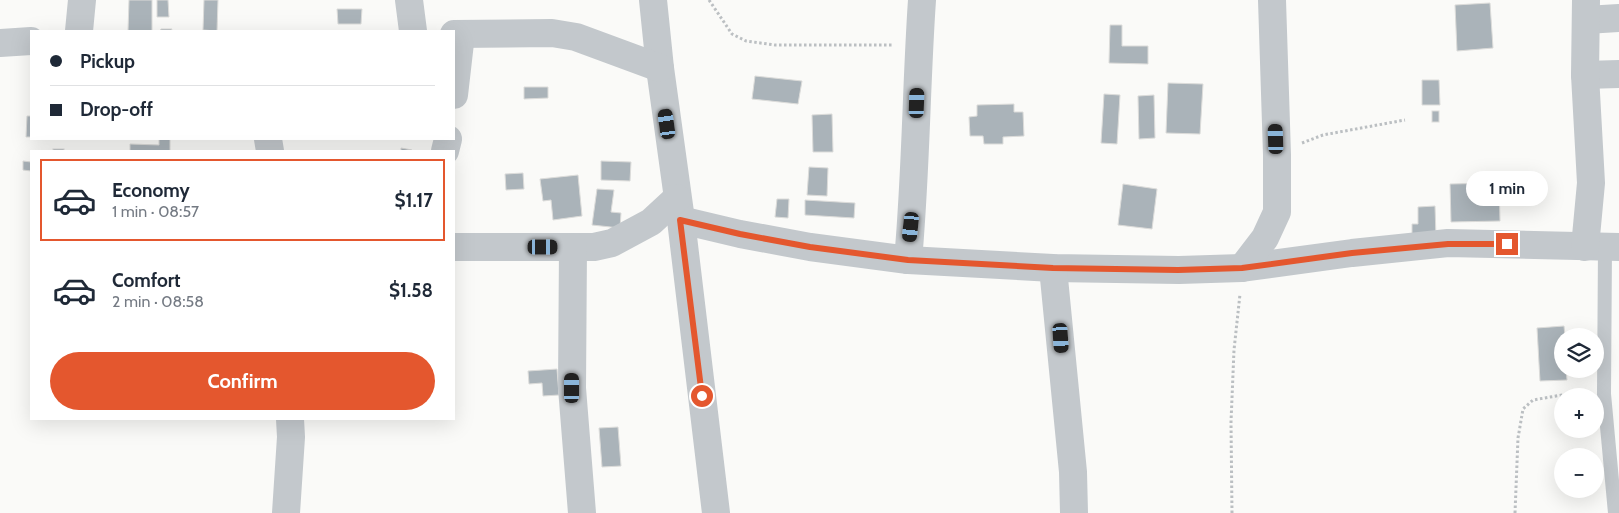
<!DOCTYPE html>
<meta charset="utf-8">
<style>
body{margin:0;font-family:Cabin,sans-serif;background:#f6f6f7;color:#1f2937;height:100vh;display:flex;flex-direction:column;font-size:19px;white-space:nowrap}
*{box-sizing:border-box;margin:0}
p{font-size:16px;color:#747a83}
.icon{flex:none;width:28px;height:28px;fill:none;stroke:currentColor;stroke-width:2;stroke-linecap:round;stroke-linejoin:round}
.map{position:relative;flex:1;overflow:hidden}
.details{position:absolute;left:30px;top:150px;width:425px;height:270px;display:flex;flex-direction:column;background:#fff;border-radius:0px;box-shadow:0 5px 20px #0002}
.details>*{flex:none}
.guide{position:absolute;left:30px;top:30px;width:425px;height:110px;border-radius:0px;box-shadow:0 5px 20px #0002;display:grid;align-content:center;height:110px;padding:0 20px;background:#fff}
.buttons{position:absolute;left:1554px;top:328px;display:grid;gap:10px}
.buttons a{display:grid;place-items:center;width:50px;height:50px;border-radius:50%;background:#fff;box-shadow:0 5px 20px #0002;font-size:25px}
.end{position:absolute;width:22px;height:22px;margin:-11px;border:6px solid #e4572e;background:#fff;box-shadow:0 0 0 2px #fff}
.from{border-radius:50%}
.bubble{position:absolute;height:35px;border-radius:18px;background:#fff;box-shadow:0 5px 20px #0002;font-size:16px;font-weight:700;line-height:35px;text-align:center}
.car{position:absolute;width:15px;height:30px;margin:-15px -8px;border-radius:6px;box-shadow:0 0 4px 1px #0007;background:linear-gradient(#222 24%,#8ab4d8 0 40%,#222 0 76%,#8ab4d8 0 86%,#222 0)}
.guide b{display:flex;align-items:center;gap:18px;height:48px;font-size:19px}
.guide b+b{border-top:1px solid #e0e1e3}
.guide i{width:12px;height:12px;background:#1f2937}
ul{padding:9px 0 0;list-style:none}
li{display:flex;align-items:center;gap:15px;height:82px;margin:0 10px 8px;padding:0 10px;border:2px solid transparent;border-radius:0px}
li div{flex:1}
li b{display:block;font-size:19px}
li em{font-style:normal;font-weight:700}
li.on{border-color:#e4572e}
li>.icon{width:45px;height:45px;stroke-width:1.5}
.action{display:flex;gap:10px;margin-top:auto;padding:10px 20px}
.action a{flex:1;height:58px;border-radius:30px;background:#e4572e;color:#fff;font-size:20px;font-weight:700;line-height:58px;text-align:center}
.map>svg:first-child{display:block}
.building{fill:#aab3b9;stroke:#dcdcda}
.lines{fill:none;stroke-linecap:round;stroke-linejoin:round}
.path{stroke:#bbbfc2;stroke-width:3;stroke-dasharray:2.5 2.5;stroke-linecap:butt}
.service{stroke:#c3c8cc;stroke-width:14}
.minor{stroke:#c3c8cc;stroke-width:28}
.route{stroke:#e4572e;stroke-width:6}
</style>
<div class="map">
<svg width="1619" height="513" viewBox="0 0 1619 513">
<rect width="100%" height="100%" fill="#fafaf8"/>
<g class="building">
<polygon points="129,0 152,0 152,31 128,31"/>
<polygon points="157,0 168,0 169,17 157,17"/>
<polygon points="204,0 218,0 217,31 203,30"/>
<polygon points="1490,3 1493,48 1457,51 1455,5"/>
<polygon points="337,9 362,9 361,24 338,24"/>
<polygon points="1110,25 1122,25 1122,46 1148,46 1148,64 1109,63"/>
<polygon points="161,29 172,29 171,31 160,31"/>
<polygon points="755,76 802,81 798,104 752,99"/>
<polygon points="1422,80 1439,80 1440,105 1422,105"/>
<polygon points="1168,83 1203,84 1200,134 1166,133"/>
<polygon points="524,87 548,87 548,98 524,99"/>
<polygon points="1104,94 1120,95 1117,144 1101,143"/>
<polygon points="1154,95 1155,138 1139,139 1138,96"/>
<polygon points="1014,104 1014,112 1023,112 1024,136 1003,137 1003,144 984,144 983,136 970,136 969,117 977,116 977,105"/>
<rect x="1432" y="111" width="7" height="11"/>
<polygon points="832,114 833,152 813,152 812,115"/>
<polygon points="27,116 31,116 31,137 26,137"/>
<polygon points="159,139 170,139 170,151 130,151 130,144 159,145"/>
<polygon points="401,148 412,150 412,151 401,151"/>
<rect x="53" y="149" width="11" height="2"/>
<polygon points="23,161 31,162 31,171 23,170"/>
<polygon points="601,161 631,162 630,181 601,180"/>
<polygon points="809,167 828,168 827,196 807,195"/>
<polygon points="523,173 524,189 506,190 505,174"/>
<polygon points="578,175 582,216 553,220 551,200 543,201 540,179"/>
<polygon points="1499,183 1500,221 1451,222 1450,184"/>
<polygon points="1123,184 1157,189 1152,229 1118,225"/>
<polygon points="597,189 614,190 611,212 621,213 620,228 592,225"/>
<polygon points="777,199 789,199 788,218 775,217"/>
<polygon points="805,200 855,203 854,218 805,215"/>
<polygon points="1435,206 1436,237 1412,237 1412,224 1418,224 1418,207"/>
<polygon points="1564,326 1565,336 1562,336 1562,369 1566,369 1567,380 1540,381 1537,328"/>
<polygon points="557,369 559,395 543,396 542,383 529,384 528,371"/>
<polygon points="618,427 621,466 602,467 599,428"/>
</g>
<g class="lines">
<g class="path">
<polyline points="709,0 732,34 746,41 775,45 894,45"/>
<polyline points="1302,143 1323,135 1405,120"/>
<polyline points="1232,513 1231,422 1234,350 1240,294"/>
<polyline points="1515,513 1518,438 1523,409 1533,400 1562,395 1586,395"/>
</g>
<polyline class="service" points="1605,247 1604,394 1615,513"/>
<g class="minor">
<polyline points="409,0 413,31"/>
<polyline points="653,0 660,68 681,220 716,513"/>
<polyline points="1586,20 1619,18"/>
<polyline points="79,31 82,0"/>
<polyline points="454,34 552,33 576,37 660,68"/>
<polyline points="0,43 31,41"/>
<polyline points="1585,75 1619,74"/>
<polyline points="454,95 461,34"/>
<polyline points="268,139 270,151"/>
<polyline points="445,151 448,139"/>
<polyline points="681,220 740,234 810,247 908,260 1053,268 1179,270 1242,268 1352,253 1448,243 1619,247"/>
<polyline points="454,247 594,247 612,243 651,222 677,198"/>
<polyline points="573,247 572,388 582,513"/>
<polyline points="1585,247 1591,183 1585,75 1586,0"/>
<path d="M 908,260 C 916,174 916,87 922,0"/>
<polyline points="1053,268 1073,472 1074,513"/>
<polyline points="1242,268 1265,238 1277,212 1277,155 1272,0"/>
<polyline points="286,513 291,437 290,419"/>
</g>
</g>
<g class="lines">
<polyline class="route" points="702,396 680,220 740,234 810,247 908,260 1053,268 1178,270 1242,268 1352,253 1448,244 1507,244"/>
</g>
</svg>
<div class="buttons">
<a><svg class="icon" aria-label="layers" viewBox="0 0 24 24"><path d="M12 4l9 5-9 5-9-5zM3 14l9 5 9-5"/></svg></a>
<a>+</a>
<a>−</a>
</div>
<i class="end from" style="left:702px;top:396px"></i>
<i class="end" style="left:1507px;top:244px"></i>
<div class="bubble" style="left:1466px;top:171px;width:82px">1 min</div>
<i class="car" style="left:917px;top:103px;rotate:2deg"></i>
<i class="car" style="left:667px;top:124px;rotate:352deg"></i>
<i class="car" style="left:1276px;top:139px;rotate:358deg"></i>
<i class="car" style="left:911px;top:227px;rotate:186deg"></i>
<i class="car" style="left:543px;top:247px;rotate:90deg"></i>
<i class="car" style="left:1061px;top:338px;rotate:176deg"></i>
<i class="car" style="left:572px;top:388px;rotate:0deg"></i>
<div class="guide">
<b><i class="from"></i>Pickup</b>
<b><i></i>Drop-off</b>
</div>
<section class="details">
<ul>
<li class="on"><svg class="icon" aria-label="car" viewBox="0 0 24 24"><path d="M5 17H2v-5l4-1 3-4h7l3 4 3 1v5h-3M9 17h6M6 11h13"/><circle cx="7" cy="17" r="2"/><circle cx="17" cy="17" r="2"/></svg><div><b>Economy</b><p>1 min · 08:57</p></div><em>$1.17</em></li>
<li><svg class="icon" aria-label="car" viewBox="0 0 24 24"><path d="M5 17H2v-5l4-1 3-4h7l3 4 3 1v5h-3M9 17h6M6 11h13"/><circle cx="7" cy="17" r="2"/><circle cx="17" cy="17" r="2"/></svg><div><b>Comfort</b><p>2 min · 08:58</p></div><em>$1.58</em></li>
</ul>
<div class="action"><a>Confirm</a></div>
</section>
</div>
